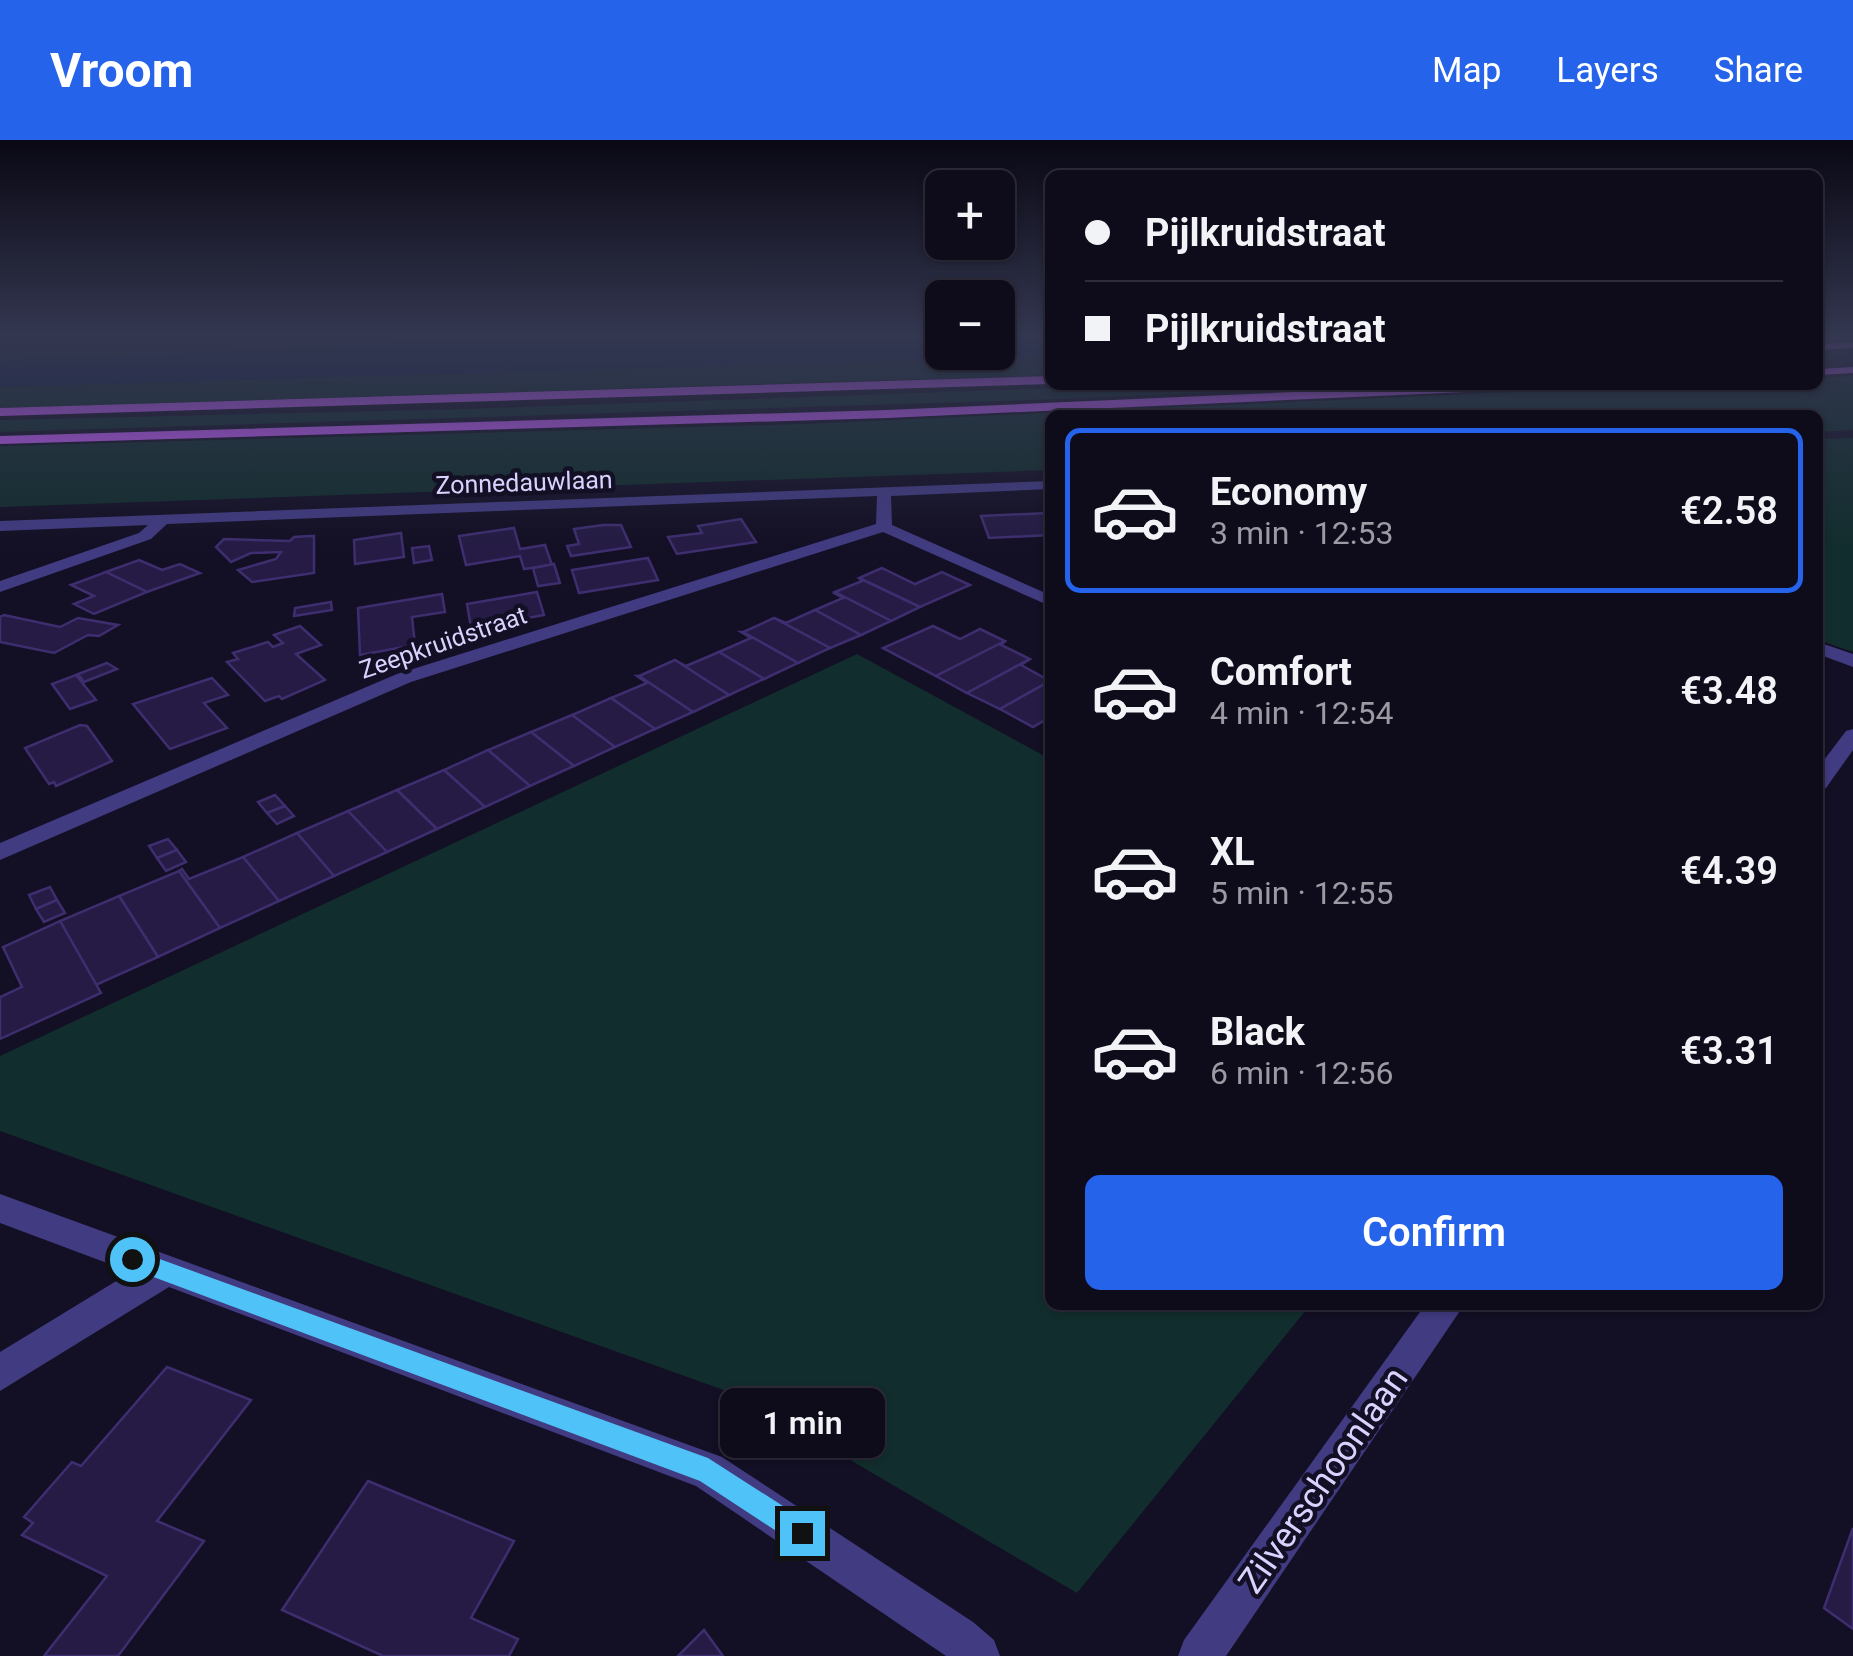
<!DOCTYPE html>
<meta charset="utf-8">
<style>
body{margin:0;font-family:Roboto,sans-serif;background:#171424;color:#f1f3f6;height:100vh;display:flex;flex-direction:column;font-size:38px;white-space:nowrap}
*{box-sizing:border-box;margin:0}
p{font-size:32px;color:#9b9ba3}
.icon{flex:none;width:55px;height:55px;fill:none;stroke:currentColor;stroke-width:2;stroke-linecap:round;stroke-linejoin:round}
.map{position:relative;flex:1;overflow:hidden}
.sheet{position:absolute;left:1045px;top:270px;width:778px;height:900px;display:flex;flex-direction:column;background:#0e0b1b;border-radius:15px;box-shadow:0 2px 8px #0004,0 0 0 2px #2e2b3a}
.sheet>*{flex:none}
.guide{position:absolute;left:1045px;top:30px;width:778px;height:220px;border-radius:15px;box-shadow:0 2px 8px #0004,0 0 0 2px #2e2b3a;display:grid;align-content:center;height:220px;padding:0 40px;background:#0e0b1b}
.fabs{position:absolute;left:925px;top:30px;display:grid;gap:20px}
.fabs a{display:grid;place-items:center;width:90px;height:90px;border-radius:15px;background:#0e0b1b;box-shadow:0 2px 8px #0004,0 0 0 2px #2e2b3a;font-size:50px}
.end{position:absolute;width:45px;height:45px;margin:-22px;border:12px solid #4fc3f7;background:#111;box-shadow:0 0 0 5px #111}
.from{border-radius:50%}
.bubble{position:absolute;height:70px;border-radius:15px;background:#0e0b1b;box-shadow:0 2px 8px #0004,0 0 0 2px #2e2b3a;font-size:32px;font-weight:600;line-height:70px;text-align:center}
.guide b{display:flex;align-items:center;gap:35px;height:95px;font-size:38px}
.guide b+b{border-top:2px solid #2e2b3a}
.guide i{width:25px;height:25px;background:#f1f3f6}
ul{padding:18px 0 0;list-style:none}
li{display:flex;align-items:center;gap:30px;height:165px;margin:0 20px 15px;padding:0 20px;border:5px solid transparent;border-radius:15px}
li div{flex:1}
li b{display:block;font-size:38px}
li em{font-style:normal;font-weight:600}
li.active{border-color:#2563eb}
li>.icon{width:90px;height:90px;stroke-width:1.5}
.action{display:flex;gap:20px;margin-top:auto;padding:20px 40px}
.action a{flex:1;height:115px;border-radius:15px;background:#2563eb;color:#fff;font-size:40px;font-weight:600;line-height:115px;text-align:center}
header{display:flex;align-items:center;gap:60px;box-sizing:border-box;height:140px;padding:0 50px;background:#2563eb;color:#fff}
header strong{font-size:48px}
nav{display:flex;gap:55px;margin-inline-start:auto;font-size:35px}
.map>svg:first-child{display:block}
.green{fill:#122d2d}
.water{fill:#0d1f44}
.building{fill:#251b44;stroke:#3e2e6f;stroke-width:2.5}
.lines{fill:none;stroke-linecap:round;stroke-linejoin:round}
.minor{fill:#413b81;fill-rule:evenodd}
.major{fill:#c75cfb;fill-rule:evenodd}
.route{fill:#4fc3f7}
.labels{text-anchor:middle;stroke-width:9;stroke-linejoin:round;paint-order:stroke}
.far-street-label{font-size:25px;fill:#d9d2fe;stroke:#130f24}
.near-street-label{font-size:35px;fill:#d9d2fe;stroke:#130f24}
</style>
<header>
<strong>Vroom</strong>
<nav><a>Map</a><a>Layers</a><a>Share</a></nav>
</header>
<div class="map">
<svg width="1853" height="1516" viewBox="0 0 1853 1516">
<rect width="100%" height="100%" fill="#130f24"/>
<g class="green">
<polygon points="0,196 578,196 0,221"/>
<polygon points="1050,216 1050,235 0,268 0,247"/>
<polygon points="1853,236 1853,290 1818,292 1818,275 1050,275 1050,330 0,367 0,306 805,284 1668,245 1818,245 1818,238"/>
<polygon points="1143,245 1380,245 1032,260 0,292 0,280 468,269"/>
<polygon points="1853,298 1853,512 1818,500 1818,299"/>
<polygon points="857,514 1050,619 1050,1165 1310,1165 1077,1453 743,1257 0,991 0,916"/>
</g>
<polygon class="water" points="578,196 942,196 942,212 998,212 998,196 1050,196 1050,216 0,247 0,221"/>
<g class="building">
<polygon points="1048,373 1050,395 989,398 981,376"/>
<polygon points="741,379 756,402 677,414 668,397 702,393 698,386"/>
<polygon points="603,385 621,385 631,407 571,416 567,406 579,404 574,389"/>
<polygon points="514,388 520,409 545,405 552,425 524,429 520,416 466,425 459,396"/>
<polygon points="401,393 404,417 355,424 354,400"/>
<polygon points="309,396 314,396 314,433 252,442 238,430 276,419 281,412 251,413 231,422 216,407 224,399 290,401 294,397"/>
<polygon points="429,406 432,420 414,423 412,408"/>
<polygon points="648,418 658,440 579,453 572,430"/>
<polygon points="139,420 162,430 180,424 200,433 147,452 106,432"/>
<polygon points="554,424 560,443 538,446 533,428"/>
<polygon points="882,428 915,444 942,432 970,445 920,467 859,438"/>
<polygon points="106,432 147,452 94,474 74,464 94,456 71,445"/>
<polygon points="859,438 920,467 891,481 835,452 862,441"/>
<polygon points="537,452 544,475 471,488 467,464"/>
<polygon points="834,453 835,452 891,481 861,495 815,470 843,458"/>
<polygon points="442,454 445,472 412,477 415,505 360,515 358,468"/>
<polygon points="331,462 332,470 294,476 295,468"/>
<polygon points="815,470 861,495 830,508 774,478 786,483"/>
<polygon points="4,475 60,487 78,478 118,485 99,496 88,495 54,513 0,502 0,477"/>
<polygon points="774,478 830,508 798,523 743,492"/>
<polygon points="300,486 321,505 296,514 325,540 282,559 279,556 265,561 227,522 238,519 233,513 268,502 273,507 283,503 274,495"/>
<polygon points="933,486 960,499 980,489 1005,501 936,536 883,508"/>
<polygon points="741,492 743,492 798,523 764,539 719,512 751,498"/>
<polygon points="1005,501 1001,505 1030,519 967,553 936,536"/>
<polygon points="719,512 764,539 729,555 675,520 686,526"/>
<polygon points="1030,519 1021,525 1050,541 1000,569 967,553"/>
<polygon points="675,520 729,555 693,572 639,536"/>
<polygon points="107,523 117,529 84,542 78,534"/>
<polygon points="76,535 96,560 70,569 52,544"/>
<polygon points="637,536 639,536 693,572 655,589 611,558 647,543"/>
<polygon points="212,538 228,555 204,563 227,588 170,609 133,564"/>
<polygon points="1050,541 1050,577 1033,587 1000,569"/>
<polygon points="611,558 655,589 615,607 572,575"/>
<polygon points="572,575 615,607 574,626 531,592"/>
<polygon points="80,585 87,586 112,621 56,646 54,642 49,644 25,608"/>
<polygon points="531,592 574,626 530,646 488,610"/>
<polygon points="488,610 530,646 485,667 444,630"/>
<polygon points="444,630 485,667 437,689 397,650"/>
<polygon points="397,650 437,689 387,712 348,671"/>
<polygon points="275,655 285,666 267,673 258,662"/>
<polygon points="285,666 294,676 277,684 267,673"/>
<polygon points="348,671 387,712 334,736 297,693"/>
<polygon points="297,693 334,736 279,761 243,717"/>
<polygon points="168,699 177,710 157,718 149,706"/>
<polygon points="177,710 186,722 166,731 157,718"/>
<polygon points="243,717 279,761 220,788 179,731 182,729 189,739"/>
<polygon points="179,731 220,788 158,817 119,756"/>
<polygon points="50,747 57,760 36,769 29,755"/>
<polygon points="119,756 158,817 96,845 60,781"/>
<polygon points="57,760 65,773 44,782 36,769"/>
<polygon points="60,781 101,853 0,899 0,857 22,847 3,807"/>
<polygon points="167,1227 251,1260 157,1381 204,1401 118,1516 44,1516 107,1436 22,1395 33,1383 24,1377 72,1322 81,1326"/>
<polygon points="368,1341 514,1401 471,1478 518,1499 509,1516 383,1516 282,1470"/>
<polygon points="1853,1388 1853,1489 1824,1468"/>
<polygon points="704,1490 723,1516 678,1516"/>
</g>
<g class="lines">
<g class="minor">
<polygon points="1050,341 1050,349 891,356 892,385 1050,455 1050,466 883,392 411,542 0,720 0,703 397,534 876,384 877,356 167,384 151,399 0,452 0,441 139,393 148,385 0,391 0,381"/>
<polygon points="1818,502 1853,514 1853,527 1818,514"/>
<polygon points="1853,589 1853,610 1826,648 1818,650 1818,628 1846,591"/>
<polygon points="0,1054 722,1317 973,1482 994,1500 1000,1516 946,1516 696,1346 169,1147 0,1251 0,1212 131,1132 0,1083"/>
<polygon points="1425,1165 1464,1165 1226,1516 1178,1516 1184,1500"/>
</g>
<g class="major">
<polygon points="1853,202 1853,208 1818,210 1818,204"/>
<polygon points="1853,227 1853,233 1818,235 1818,229"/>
<polygon points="1050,236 1050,244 0,276 0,268"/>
<polygon points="1451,245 1538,245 1532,249 887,278 0,304 0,296 887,270"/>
</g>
</g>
<linearGradient id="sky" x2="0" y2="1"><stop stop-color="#0a0814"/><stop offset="0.48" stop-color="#333750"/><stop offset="1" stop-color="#333750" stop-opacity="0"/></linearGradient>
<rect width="1853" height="408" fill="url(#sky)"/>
<polygon class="route" points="132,1109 708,1318 811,1384 815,1393 811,1402 802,1406 793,1402 700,1341 124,1126 120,1119 124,1112"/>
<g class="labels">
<g class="far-street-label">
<text transform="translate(524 342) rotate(-2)" y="9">Zonnedauwlaan</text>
<text transform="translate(443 502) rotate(-19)" y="9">Zeepkruidstraat</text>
</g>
<g class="near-street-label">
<text transform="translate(1323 1340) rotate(-55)" y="12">Zilverschoonlaan</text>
</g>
</g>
</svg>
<div class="fabs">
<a>+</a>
<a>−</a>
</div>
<i class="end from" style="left:132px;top:1119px"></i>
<i class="end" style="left:802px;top:1393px"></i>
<div class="bubble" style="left:720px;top:1248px;width:165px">1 min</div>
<div class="guide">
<b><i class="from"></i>Pijlkruidstraat</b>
<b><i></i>Pijlkruidstraat</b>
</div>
<section class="sheet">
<ul>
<li class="active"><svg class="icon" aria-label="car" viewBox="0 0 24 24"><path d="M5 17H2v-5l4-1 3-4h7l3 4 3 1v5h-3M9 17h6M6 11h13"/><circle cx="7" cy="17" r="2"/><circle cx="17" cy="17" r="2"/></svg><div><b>Economy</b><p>3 min · 12:53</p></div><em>€2.58</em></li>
<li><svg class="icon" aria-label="car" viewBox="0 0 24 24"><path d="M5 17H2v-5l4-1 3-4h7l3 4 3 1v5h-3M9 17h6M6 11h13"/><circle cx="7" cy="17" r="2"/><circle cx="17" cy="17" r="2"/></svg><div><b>Comfort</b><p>4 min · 12:54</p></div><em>€3.48</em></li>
<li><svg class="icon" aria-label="car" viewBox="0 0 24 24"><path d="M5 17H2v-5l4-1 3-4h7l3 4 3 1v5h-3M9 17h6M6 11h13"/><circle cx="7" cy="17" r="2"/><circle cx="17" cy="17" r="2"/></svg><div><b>XL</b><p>5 min · 12:55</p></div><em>€4.39</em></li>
<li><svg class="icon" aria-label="car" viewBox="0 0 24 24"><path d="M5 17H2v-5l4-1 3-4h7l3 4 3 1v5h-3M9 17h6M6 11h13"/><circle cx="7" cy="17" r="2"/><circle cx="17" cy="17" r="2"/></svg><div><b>Black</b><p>6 min · 12:56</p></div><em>€3.31</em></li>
</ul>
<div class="action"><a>Confirm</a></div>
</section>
</div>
